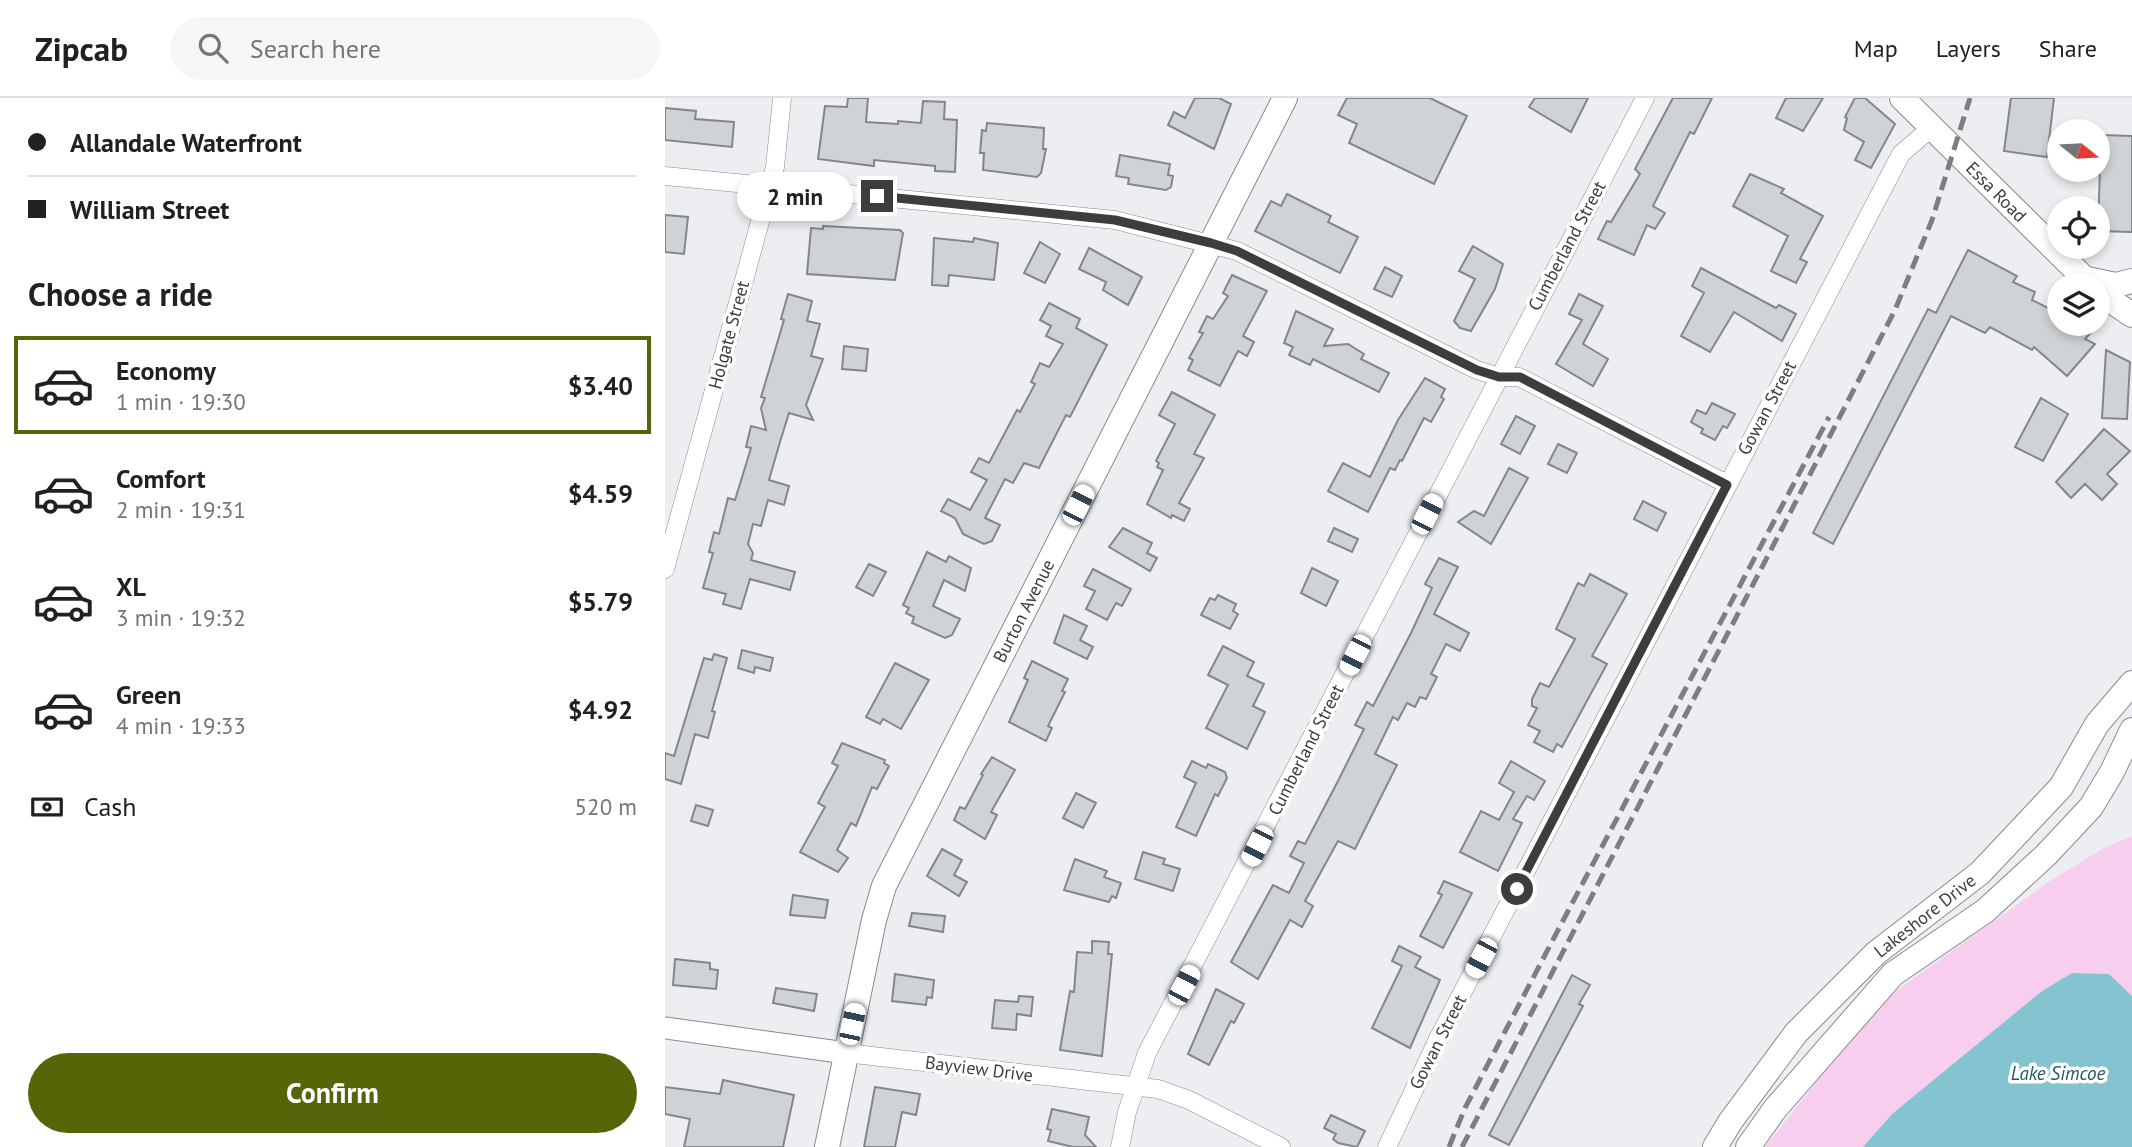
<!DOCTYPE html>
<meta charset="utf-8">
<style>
body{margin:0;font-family:"PT Sans",sans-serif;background:#f6f6f6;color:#202124;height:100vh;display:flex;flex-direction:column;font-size:26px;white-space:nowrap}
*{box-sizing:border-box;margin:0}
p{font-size:23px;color:#757577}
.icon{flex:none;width:38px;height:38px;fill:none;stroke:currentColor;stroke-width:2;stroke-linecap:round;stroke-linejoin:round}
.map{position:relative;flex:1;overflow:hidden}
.drawer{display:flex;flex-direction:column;background:#fff;width:665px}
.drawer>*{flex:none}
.top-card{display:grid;align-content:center;height:154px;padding:0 28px;background:#fff}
.needle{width:46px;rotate:108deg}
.tools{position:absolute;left:1382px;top:21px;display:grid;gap:14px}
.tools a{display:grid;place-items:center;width:63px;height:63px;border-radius:50%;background:#fff;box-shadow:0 4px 10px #0003;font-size:35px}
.end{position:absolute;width:32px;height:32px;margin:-16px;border:9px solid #3c3d3e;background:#fff;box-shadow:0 0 0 4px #fff}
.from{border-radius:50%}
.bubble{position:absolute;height:49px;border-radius:24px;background:#fff;box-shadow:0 4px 10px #0003;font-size:23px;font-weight:700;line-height:49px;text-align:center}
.car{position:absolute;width:21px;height:42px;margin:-21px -10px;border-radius:9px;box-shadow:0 0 5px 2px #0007;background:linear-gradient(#fff 24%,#345 0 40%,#fff 0 76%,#345 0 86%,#fff 0)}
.top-card b{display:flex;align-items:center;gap:24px;height:66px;font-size:26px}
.top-card b+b{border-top:2px solid #e0e0e0}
.top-card i{width:18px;height:18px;background:#202124}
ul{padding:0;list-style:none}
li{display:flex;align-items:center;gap:21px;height:98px;margin:0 14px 10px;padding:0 14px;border:4px solid transparent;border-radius:0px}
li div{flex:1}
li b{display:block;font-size:26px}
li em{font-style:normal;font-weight:700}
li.selected{border-color:#576509}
li>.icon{width:63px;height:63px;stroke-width:1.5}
h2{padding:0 28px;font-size:32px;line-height:84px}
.pay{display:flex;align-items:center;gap:18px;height:77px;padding:0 28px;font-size:26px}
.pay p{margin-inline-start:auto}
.primary-button{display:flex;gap:14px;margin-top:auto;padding:14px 28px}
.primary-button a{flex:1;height:80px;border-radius:42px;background:#576509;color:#fff;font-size:28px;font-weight:700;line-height:80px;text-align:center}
header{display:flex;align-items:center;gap:42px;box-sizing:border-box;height:98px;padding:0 35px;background:#fff;border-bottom:2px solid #e0e0e0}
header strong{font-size:33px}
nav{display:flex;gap:38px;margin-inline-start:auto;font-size:24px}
.search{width:490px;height:63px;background:#f6f6f6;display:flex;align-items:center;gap:18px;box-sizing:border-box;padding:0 24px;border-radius:38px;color:#757577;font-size:26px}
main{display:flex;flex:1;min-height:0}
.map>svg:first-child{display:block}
.green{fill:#f8ceef}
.water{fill:#84c4d0}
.building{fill:#d0d3d6;stroke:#848789;stroke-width:2}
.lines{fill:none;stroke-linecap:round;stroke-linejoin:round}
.minor-casing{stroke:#898a8d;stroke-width:19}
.tertiary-casing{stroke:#898a8d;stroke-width:23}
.secondary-casing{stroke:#898a8d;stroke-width:26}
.minor{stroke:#fff;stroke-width:18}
.tertiary{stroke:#fff;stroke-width:21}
.secondary{stroke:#fff;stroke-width:24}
.rail{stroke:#7d7e80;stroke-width:5;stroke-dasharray:14 7;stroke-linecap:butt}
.route{stroke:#3c3d3e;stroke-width:9}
.labels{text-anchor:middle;stroke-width:7;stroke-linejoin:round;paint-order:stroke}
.street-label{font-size:18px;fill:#3c3d3e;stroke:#fff}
.water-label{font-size:19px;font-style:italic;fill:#235962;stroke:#fff}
</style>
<header>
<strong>Zipcab</strong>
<div class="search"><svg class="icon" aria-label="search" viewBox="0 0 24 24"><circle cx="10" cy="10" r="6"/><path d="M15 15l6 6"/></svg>Search here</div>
<nav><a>Map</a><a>Layers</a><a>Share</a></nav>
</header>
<main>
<section class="drawer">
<div class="top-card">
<b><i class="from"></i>Allandale Waterfront</b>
<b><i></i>William Street</b>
</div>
<h2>Choose a ride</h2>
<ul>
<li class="selected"><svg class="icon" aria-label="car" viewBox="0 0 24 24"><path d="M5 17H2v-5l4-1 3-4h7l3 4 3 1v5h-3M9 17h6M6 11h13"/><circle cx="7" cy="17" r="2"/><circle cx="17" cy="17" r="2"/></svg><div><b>Economy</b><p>1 min · 19:30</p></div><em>$3.40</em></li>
<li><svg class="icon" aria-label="car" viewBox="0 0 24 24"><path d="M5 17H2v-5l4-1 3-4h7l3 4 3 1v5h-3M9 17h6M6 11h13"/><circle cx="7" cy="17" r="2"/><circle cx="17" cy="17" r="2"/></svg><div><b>Comfort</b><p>2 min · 19:31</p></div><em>$4.59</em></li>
<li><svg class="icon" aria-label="car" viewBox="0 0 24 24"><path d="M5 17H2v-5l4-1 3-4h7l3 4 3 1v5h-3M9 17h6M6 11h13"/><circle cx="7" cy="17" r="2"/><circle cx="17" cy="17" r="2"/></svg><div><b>XL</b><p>3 min · 19:32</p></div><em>$5.79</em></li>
<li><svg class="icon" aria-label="car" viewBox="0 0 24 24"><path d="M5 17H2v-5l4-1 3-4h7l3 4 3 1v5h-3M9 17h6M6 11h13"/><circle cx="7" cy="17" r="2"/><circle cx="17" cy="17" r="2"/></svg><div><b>Green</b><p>4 min · 19:33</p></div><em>$4.92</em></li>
</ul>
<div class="pay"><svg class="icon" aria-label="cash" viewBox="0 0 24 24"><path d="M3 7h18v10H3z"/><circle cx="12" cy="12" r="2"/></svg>Cash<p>520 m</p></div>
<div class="primary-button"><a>Confirm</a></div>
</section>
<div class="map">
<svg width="1467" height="1049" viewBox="0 0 1467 1049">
<rect width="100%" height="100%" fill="#edeef2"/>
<polygon class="green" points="1467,738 1467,898 1444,876 1407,875 1377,893 1227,1016 1198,1049 1100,1049 1213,906 1385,783 1439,750"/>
<polygon class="water" points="1407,875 1444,876 1467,898 1467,1049 1198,1049 1227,1016 1377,893"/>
<g class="building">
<polygon points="183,0 203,0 201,24 233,26 233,23 256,25 258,3 280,4 279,21 292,22 290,74 270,73 270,68 209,62 209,68 153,61 160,8 182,9"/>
<polygon points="530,0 554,0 566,6 549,51 503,27 509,14 520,20"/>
<polygon points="682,0 765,0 802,18 769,86 684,45 692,26 673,17"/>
<polygon points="870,0 923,0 906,34 864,9"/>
<polygon points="1008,0 1047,0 1029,36 1025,34 988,108 1000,115 990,131 982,127 969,157 933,141 942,123 946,124 975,76 970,71"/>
<polygon points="1121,0 1158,0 1138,33 1111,20"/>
<polygon points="1190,0 1200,0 1230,26 1206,70 1190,62 1199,44 1179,32 1182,20 1180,19"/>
<polygon points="1346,0 1389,0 1382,59 1339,53"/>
<polygon points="0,10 31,13 30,21 69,24 67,49 0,42"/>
<polygon points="322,25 379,30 378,51 381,51 376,75 372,79 318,72 319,55 315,55 317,32 321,33"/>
<polygon points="1436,37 1467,38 1467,134 1433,133"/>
<polygon points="455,57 505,66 503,77 508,78 506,89 501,92 463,86 464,80 451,78"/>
<polygon points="1085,76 1119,91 1116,95 1158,118 1135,161 1142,164 1131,185 1106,173 1123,138 1068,108"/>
<polygon points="622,96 666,118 663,124 693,139 675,175 590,133 606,103 616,108"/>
<polygon points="0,117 23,119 19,156 0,154"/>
<polygon points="158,128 235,132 238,135 230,182 142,176 146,130 158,131"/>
<polygon points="269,140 308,144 309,140 333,145 329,182 284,177 283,188 267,187"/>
<polygon points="375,144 395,156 380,185 359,175"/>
<polygon points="808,148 838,166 830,191 806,233 795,230 789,223 810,181 794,173"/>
<polygon points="424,150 477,179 463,207 438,192 441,184 414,171"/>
<polygon points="1303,152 1352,178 1348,184 1370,194 1367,202 1395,216 1395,226 1434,226 1420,241 1430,246 1402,278 1369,249 1367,252 1325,229 1320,235 1286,218 1168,446 1148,435 1263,211 1271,215"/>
<polygon points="720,169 737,178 727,199 709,191"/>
<polygon points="1036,170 1111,210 1114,207 1131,216 1117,243 1069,214 1045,254 1016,238 1039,195 1027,188"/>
<polygon points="567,177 602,193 578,238 589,244 582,258 573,253 555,288 523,272 528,262 524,260 538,235 534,234 542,218 548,221 563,198 558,195"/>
<polygon points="123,196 147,203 142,223 155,226 146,258 158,261 141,307 148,322 124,315 115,344 104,382 124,388 119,407 103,402 96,428 88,426 83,446 88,455 86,462 130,474 125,492 85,481 76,511 58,506 61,496 38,490 48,455 44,454 49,434 54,436 63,400 70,402 86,350 81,349 86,328 101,332 96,310 100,300 96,299 119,222 116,221"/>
<polygon points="914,196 938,208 918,246 943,261 928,288 891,266 917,222 904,216"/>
<polygon points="384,205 415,221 411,230 442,247 405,319 401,317 374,370 359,365 348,385 340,381 320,420 335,427 327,443 319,446 298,436 290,420 276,413 283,401 305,412 322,382 306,374 314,360 324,365 352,312 355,314 370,286 366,284 375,265 384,269 398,246 381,238 386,228 375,222"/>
<polygon points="631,213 668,231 659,248 683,246 699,256 696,261 724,275 714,294 648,261 645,267 624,257 628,249 619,245"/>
<polygon points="179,248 203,251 201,273 177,271"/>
<polygon points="1441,252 1465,264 1462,321 1437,320"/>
<polygon points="760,280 780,291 776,299 779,301 766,324 759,320 737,363 735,362 730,372 725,370 703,414 663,393 678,365 705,379 733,322"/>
<polygon points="507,294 550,317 529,356 539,360 514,405 525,411 519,423 507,417 506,420 482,406 498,372 492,369 494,365 491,363 510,326 494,317"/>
<polygon points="1376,300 1403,316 1378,363 1350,349"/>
<polygon points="1047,305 1070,316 1062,330 1058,328 1050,342 1036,335 1038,331 1026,324 1032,312 1041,316"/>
<polygon points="851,318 870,328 855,356 836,346"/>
<polygon points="1439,331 1465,353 1442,376 1452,386 1437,402 1420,386 1406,400 1391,384"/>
<polygon points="893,346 912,355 902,375 883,366"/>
<polygon points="844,370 863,380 826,446 793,424 809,413 819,418"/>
<polygon points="978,403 1001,415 992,433 969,421"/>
<polygon points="458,430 487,445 482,455 492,460 485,473 444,449"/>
<polygon points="669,430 693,441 687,454 663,443"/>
<polygon points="262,454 281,464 284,458 306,470 300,493 279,482 268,508 295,521 287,537 280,540 247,525 249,519 241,515 244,510 238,507"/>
<polygon points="774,460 793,469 769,516 804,535 795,553 781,546 766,576 772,579 761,601 755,599 750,609 742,605 733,622 728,619 710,656 732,667 690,751 673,743 640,803 648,808 637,829 625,822 593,881 566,864 608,787 624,795 639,765 625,758 633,743 640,746 673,683 699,631 690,627 702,604 708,608 746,535 767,490 760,486"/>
<polygon points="204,466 221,474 208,498 191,489"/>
<polygon points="647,470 673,483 661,508 636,495"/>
<polygon points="428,471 466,491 457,508 451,505 442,522 421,511 430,493 419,488"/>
<polygon points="925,476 962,496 927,558 942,566 897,649 892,646 888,654 869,644 875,633 863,627 872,610 867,608 867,601 875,585 884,589 910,541 891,531 913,485 919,488"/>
<polygon points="553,497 571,506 568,513 573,516 565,531 536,517 545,500 550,502"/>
<polygon points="399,517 422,528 415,542 428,549 422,561 389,545"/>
<polygon points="558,548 589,564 582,578 599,586 588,608 600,614 582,651 541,630 563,587 543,577"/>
<polygon points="77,552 108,560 105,573 90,569 89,575 73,570"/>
<polygon points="49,556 62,560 47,613 50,614 43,640 30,636 16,686 0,681 0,655 9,658 39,560 47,562"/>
<polygon points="367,563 403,581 397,593 400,594 383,628 387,630 381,643 344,624 363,582 359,580"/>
<polygon points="230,565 264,582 236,631 218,621 215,626 201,619"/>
<polygon points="177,645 220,662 219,665 224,668 212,691 207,689 191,728 186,725 172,752 183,760 173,774 135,754 160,709 153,705 173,668 167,665"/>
<polygon points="327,659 350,672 326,714 332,717 320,741 289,722 295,709 300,711 318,677 316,676"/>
<polygon points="527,663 541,670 543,666 560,674 562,680 553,698 550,696 531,738 511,729 531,685 519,679"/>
<polygon points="846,663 880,683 869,702 862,698 848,721 857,725 833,773 795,754 816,713 834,722 849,694 834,685"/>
<polygon points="411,695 431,705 418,730 398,720"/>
<polygon points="31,707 48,712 43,728 26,723"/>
<polygon points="277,751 297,762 289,777 302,784 294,798 262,778"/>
<polygon points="478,754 500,761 498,766 515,771 508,793 470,781"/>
<polygon points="410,761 442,773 439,779 456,785 451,800 447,798 444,804 399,792"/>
<polygon points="779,783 807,795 778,850 755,838 777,797 773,795"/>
<polygon points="128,797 163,802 160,820 125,817"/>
<polygon points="247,815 280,818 278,834 244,828"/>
<polygon points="427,843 444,844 443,856 447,856 437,958 395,952 405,893 409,894 412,854 427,855"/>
<polygon points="734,848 756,859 750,869 775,882 745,950 707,930 737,868 727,863"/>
<polygon points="10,861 45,865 45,871 53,872 51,891 8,887"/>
<polygon points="230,876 269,882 267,900 262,899 261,907 227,903"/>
<polygon points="907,877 925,887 914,906 918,908 844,1047 824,1037"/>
<polygon points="111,890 152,896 149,913 108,905"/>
<polygon points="551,891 579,906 569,925 566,923 544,967 523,956"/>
<polygon points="354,898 368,899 366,918 352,916 351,932 327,930 330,902 353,904"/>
<polygon points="58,982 129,997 118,1049 19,1049 25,1021 0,1016 0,989 55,996"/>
<polygon points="210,989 255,996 251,1017 237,1014 230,1049 199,1049"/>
<polygon points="387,1011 424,1019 420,1037 431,1049 408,1049 383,1043 386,1032 382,1031"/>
<polygon points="666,1017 700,1033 692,1049 673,1045 668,1041 671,1036 659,1030"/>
</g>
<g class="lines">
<g class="minor-casing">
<g id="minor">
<polyline points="0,78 450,122 572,153 812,272 834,279 854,279 1062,386"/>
<polyline points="0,471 110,69 117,0"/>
<polyline points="181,955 493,991 524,1002 616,1049"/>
<polyline points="455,1049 462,1014 482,955 980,0"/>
<polyline points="722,1049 773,941 1236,56 1266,30"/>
</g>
</g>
<g class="tertiary-casing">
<polyline id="tertiary" points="0,930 181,955"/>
</g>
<g class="secondary-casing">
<g id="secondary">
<polyline points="1237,0 1426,187"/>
<polyline points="1417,180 1451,187 1467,183"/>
<polyline points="1433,194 1467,217"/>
<polyline points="162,1049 209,822 219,788 620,0"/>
<polyline points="1050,1049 1065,1024 1131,935 1211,855 1315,775 1396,689 1432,626 1467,585"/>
<polyline points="1083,1049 1110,1011 1228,876 1320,813 1381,757 1426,709 1447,674 1467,632"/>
</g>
</g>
<use href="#minor" class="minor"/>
<use href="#tertiary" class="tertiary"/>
<use href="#secondary" class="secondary"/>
<g class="rail">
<polyline points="784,1049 800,1010 902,815 1164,319"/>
<polyline points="797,1049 1230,212 1267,122 1305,0"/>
</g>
</g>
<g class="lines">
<polyline class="route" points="212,98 450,122 546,145 572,153 812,272 834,279 855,279 1062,387 852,791"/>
</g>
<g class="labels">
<g class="street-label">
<text transform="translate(1331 94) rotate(45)" y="6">Essa Road</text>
<text transform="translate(902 148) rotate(-62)" y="6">Cumberland Street</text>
<text transform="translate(64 237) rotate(-75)" y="6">Holgate Street</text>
<text transform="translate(1102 310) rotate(-62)" y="6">Gowan Street</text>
<text transform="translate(359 513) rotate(-63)" y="6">Burton Avenue</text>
<text transform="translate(641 652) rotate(-63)" y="6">Cumberland Street</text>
<text transform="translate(1260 818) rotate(-38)" y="6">Lakeshore Drive</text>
<text transform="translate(773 944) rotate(-63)" y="6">Gowan Street</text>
<text transform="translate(314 971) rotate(7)" y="6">Bayview Drive</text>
</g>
<g class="water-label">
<text x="1393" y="982">Lake Simcoe</text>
</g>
</g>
</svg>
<div class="tools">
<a><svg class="needle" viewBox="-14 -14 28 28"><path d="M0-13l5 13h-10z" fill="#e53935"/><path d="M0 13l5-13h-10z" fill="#757577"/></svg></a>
<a><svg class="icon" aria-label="locate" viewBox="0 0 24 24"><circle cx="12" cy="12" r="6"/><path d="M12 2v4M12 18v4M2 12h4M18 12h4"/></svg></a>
<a><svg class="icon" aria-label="layers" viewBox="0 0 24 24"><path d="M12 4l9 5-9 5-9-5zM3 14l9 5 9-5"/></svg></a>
</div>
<i class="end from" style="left:852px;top:791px"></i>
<i class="end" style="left:212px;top:98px"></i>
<div class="bubble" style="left:72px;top:74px;width:116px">2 min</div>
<i class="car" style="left:413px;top:407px;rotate:27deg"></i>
<i class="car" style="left:762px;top:416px;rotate:27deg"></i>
<i class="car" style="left:690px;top:557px;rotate:207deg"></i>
<i class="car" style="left:592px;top:748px;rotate:207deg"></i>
<i class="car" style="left:816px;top:860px;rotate:208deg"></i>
<i class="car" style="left:519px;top:887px;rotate:28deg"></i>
<i class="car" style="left:187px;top:926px;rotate:12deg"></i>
</div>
</main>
